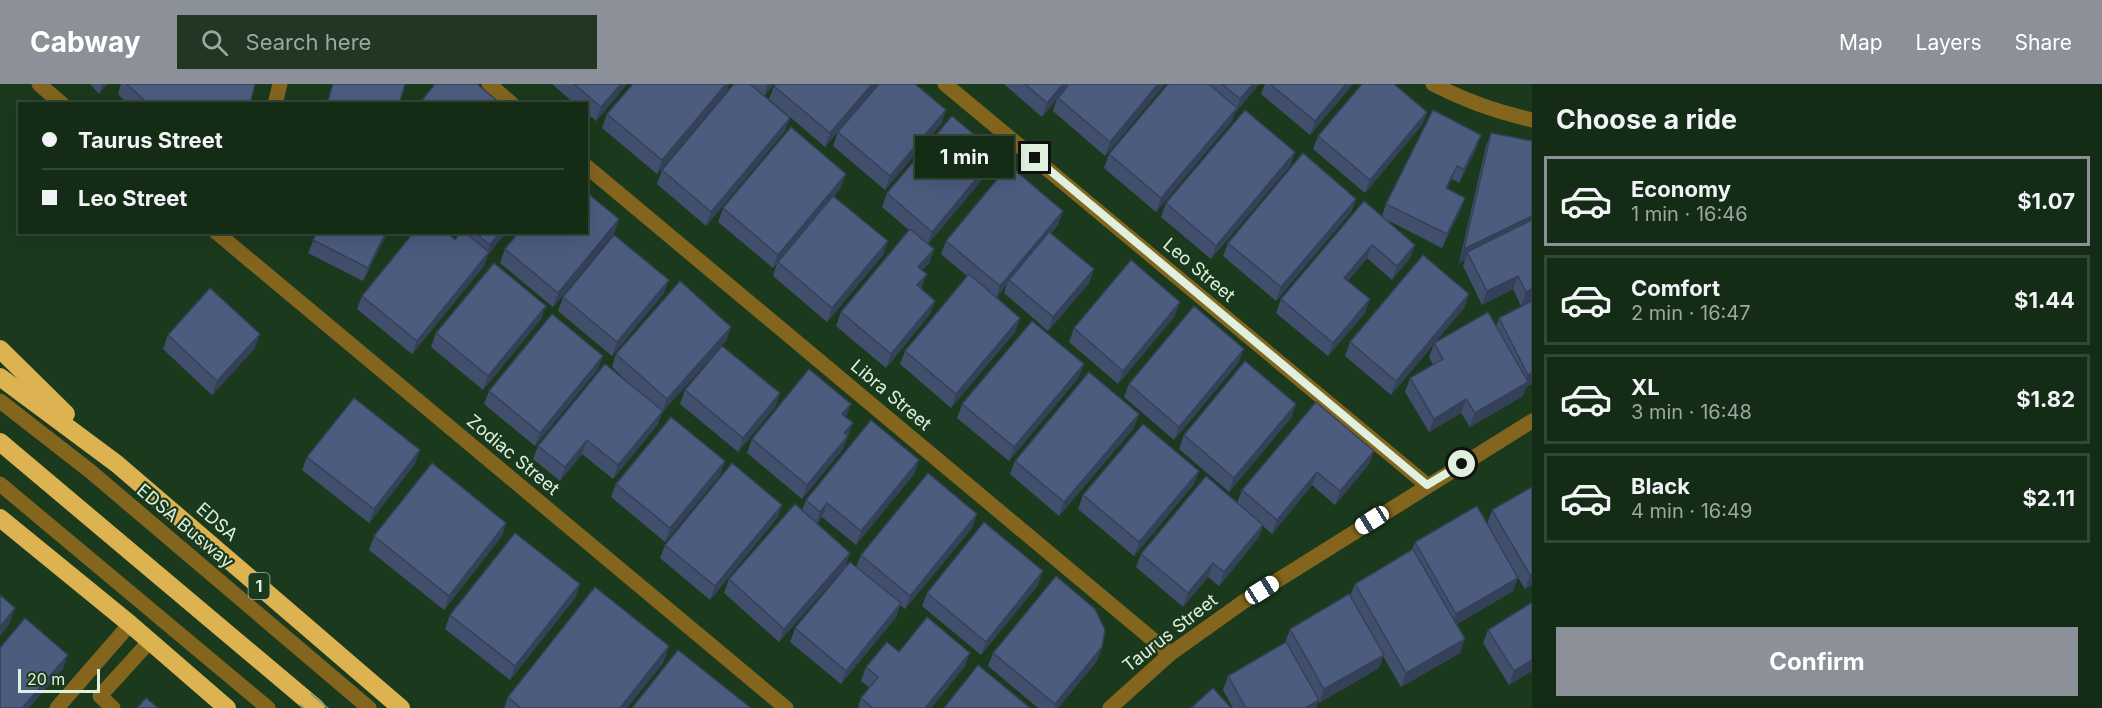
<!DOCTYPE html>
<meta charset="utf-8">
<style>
body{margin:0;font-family:Inter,sans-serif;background:#213723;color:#f1f3f6;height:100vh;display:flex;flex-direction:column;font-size:22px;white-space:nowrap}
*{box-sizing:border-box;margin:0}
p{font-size:20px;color:#9da7a1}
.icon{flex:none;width:33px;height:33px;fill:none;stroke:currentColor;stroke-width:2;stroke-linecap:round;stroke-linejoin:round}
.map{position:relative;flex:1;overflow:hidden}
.drawer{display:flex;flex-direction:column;background:#142b16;width:570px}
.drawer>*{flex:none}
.top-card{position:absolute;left:18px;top:18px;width:570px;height:132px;border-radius:0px;box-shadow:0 6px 24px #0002,0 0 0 2px #334735;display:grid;align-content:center;height:132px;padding:0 24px;background:#142b16}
.scale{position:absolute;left:18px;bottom:15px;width:82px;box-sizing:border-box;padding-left:6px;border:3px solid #dff0df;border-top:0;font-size:16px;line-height:21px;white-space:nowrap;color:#dff0df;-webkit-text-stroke:4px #1b391d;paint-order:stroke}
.end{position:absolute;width:27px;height:27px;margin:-14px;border:8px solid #dff0df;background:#111;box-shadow:0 0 0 3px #111}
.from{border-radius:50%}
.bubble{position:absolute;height:42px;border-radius:0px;background:#142b16;box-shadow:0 6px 24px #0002,0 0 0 2px #334735;font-size:20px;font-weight:700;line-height:42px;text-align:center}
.car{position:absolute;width:18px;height:36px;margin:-18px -9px;border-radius:8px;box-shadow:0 0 4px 2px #0007;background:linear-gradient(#fff 24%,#345 0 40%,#fff 0 76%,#345 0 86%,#fff 0)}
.top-card b{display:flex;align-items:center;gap:21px;height:57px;font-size:22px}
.top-card b+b{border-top:2px solid #334735}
.top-card i{width:15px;height:15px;background:#f1f3f6}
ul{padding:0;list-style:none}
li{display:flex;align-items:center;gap:18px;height:90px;margin:0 12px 9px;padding:0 12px;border:3px solid #334735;border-radius:0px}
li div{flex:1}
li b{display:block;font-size:22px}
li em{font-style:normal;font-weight:700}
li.current{border-color:#8c9099}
li>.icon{width:54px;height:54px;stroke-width:1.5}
h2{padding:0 24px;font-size:27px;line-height:72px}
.action{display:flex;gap:12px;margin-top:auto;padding:12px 24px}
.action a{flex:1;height:69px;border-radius:0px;background:#8c9099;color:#fff;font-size:24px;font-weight:700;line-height:69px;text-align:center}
header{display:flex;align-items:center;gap:36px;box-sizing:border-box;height:84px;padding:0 30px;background:#8c9099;color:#fff}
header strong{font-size:28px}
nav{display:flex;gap:33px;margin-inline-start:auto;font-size:21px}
.search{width:420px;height:54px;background:#213723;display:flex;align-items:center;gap:15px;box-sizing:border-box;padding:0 21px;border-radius:0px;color:#9da7a1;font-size:22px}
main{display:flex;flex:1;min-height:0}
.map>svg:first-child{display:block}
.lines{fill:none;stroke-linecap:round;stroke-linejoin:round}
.minor{stroke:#83651e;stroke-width:15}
.highway{stroke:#ddb250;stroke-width:18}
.tram{stroke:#7e957f;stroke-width:1.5}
.wall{fill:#414f6d}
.shaded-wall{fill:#354059}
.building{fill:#4c5c7f;stroke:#354059;stroke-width:1.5}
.route{stroke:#dff0df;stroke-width:8}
.labels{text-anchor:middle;stroke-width:4.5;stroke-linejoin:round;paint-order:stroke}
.shield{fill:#1b391d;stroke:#a4b9a5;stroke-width:1.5}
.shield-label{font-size:16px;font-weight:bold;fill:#dff0df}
.street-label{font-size:18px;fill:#dff0df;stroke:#1b391d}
</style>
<header>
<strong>Cabway</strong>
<div class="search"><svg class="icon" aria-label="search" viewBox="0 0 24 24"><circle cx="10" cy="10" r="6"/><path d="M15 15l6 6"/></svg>Search here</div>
<nav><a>Map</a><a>Layers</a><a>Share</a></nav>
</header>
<main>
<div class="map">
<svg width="1532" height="624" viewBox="0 0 1532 624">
<rect width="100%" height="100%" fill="#1b391d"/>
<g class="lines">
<g class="minor">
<polyline points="39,0 62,20"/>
<polyline points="489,0 512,20"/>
<polyline points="945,0 1427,401"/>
<path d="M 1433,0 C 1465,17 1497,28 1532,36"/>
<polyline points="275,20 280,0"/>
<polyline points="586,82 1170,570"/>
<polyline points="216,148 786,624"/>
<polyline points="0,317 90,387 369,624"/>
<polyline points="0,400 268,624"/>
<polyline points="57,624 130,540"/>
<polyline points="113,624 100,612 149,558"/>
<polyline points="1110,624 1170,570 1243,518 1532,337"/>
</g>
<g class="highway">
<polyline points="0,265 66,330"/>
<polyline points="0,293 117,380 401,624"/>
<polyline points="0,358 316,624"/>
<polyline points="0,434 130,540 227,624"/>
</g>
<g class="tram">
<polyline points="311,610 328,624"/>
<polyline points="300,621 304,624"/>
</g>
</g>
<g class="wall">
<polygon points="90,0 107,0 99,10"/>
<polygon points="121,0 255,0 250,20 128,20 118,10"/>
<polygon points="552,0 627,0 596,37 586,29 586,20 575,20"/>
<polygon points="633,0 729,0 727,7 657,90 602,44 607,30"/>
<polygon points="734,0 774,0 764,12 785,47 706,142 657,100 662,86"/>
<polygon points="878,0 825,63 769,15 774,2"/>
<polygon points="1004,0 1165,0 1105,72 1053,27 1057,15 1042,33"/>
<polygon points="1168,0 1259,0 1235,29 1232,37 1156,128 1104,84 1109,70"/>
<polygon points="1265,0 1353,0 1310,51 1261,10"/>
<polygon points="946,26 941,40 885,106 833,62 838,48"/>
<polygon points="1427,28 1422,41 1365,109 1313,65 1318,52"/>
<polygon points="1491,49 1532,216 1521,222 1513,205 1482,221 1463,182 1465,176 1459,179 1486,62"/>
<polygon points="1481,51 1476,65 1459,99 1452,95 1447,104 1465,114 1460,127 1442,164 1385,135 1410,174 1392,196 1367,174 1348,197 1365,229 1328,272 1276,229 1281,215 1382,132 1386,120"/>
<polygon points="1295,68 1290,82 1211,175 1161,133 1166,119"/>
<polygon points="997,70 992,84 928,160 934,165 929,179 922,186 922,203 921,205 935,217 930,230 886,284 836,242 841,228 909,146 882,123 887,109"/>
<polygon points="841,103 834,112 883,171 827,238 773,192 777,179 773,184 718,138 723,124"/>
<polygon points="1356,115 1351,128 1276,217 1223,172 1228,159"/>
<polygon points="619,135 614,149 553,223 500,179 505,165"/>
<polygon points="1058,141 1051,149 1094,185 1089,199 1048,247 1004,209 1007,200 997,213 1020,234 1015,248 951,324 900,280 905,267 967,192 941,170 946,157"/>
<polygon points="317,148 388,148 363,197 308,169"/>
<polygon points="453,148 506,148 488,171 484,182 412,270 357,225 362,212 455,156 457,152"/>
<polygon points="664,209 612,272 558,227 563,213"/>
<polygon points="1469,210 1464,224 1434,259 1496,242 1499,234 1532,300 1526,303 1523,312 1470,343 1461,329 1429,348 1405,308 1410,294 1433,281 1429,273 1434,260 1391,311 1345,272 1350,258"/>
<polygon points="1175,232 1118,300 1069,258 1074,244"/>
<polygon points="541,235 483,306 431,263 436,249"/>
<polygon points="731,243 726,257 662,328 658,340 613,395 582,370 560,397 533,375 538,362 633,303 612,283 616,270"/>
<polygon points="168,251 255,264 212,311 163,265"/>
<polygon points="1239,278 1174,356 1124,313 1129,300"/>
<polygon points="598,285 535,362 484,320 489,307"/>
<polygon points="1079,293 1009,377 957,334 962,320"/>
<polygon points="685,306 780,309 775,323 738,368 680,320"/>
<polygon points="1296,320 1291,334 1229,408 1179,365 1184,351"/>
<polygon points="846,333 853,339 843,365 802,415 747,369 752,355"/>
<polygon points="1134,344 1059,432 1010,390 1015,377"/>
<polygon points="1374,367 1369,380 1335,421 1312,401 1272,450 1263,442 1258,454 1219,502 1208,493 1183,523 1136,483 1141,470 1237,419 1242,406"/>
<polygon points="307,373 415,380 369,439 302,386"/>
<polygon points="919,376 914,390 856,461 822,433 817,440 850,469 845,483 779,558 724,509 729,495 802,426 806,416"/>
<polygon points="725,377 720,391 665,458 611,413 616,400"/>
<polygon points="1199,387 1194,400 1134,472 1078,425 1083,411"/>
<polygon points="1532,403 1532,501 1525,505 1487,440 1492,426"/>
<polygon points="782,421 777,434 710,516 660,474 665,461"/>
<polygon points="977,430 972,444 905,525 900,521 896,533 841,600 790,558 795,544 856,483 861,471"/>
<polygon points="506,439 502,452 444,526 369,466 374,452"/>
<polygon points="1415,458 1513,507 1457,540 1460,569 1401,603 1383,572 1379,584 1319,619 1318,618 1316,624 1233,624 1223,606 1228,592 1285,559 1290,545 1350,512 1355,500 1412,466"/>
<polygon points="580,500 575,514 510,596 445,545 450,531"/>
<polygon points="1038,501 981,571 922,522 927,509"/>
<polygon points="1532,521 1532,587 1509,601 1483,559 1488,546"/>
<polygon points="669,562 663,579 627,624 504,624 508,613"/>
<polygon points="1102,563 1097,577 1058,624 1038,624 988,582 993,569"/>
<polygon points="899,568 965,582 931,624 858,624 861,614 870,604 861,597 866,583"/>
</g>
<g class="shaded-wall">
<polygon points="102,0 107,0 99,10"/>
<polygon points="621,0 627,0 596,37 601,23"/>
<polygon points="726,0 729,0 727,7 657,90 662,76"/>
<polygon points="768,0 774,0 763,14"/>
<polygon points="872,0 878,0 825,63 830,49"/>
<polygon points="1063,0 1070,0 1042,33 1047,19"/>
<polygon points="1158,0 1165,0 1105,72 1110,58"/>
<polygon points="1253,0 1259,0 1235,29 1240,15"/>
<polygon points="1346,0 1353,0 1310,51 1315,37"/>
<polygon points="1237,24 1232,37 1156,128 1161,114"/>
<polygon points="946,26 941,40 885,106 890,92"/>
<polygon points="1427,28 1422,41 1365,109 1370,96"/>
<polygon points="790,34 785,47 706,142 711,128"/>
<polygon points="1481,51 1476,65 1459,99 1464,85"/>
<polygon points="1295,68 1290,82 1211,175 1216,162"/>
<polygon points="997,70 992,84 927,161 932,148"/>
<polygon points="1457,82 1452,95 1441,117 1446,104"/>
<polygon points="846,90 841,103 773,184 778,171"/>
<polygon points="1465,114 1460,127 1442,164 1447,150"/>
<polygon points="1356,115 1351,128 1276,217 1281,203"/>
<polygon points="1063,127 1058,141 1011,197 1009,196 1007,200 995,216 1000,202"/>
<polygon points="1532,132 1532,143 1467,168 1465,176 1459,179 1464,165"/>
<polygon points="619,135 614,149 553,223 558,209"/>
<polygon points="386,148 388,148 363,197 368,184"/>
<polygon points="500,148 506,148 488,171 484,182 412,270 417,257 486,172 490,161"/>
<polygon points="888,157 883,171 827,238 832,224"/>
<polygon points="1372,161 1367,174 1339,207 1344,194"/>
<polygon points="1415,161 1410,174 1392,196 1397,182"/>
<polygon points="934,165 929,179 913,197 918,183"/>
<polygon points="1094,185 1089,199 1048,247 1053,233"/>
<polygon points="927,190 922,203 912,215 917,201"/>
<polygon points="1518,192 1513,205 1482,221 1487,207"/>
<polygon points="669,196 664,209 612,272 617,258"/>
<polygon points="1532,205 1532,216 1521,222 1526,208"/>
<polygon points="1469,210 1464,224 1391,311 1396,297"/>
<polygon points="1370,215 1365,229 1328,272 1333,259"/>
<polygon points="935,217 930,230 886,284 891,270"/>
<polygon points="1180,218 1175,232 1118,300 1123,287"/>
<polygon points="546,222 541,235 483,306 488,292"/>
<polygon points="1020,234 1015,248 951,324 956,310"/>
<polygon points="731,243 726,257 662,329 667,315"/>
<polygon points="260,250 255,264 212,311 217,297"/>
<polygon points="1244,265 1239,278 1174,356 1179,343"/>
<polygon points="603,272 598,285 535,362 540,349"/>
<polygon points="1084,280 1079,293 1009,377 1014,363"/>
<polygon points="1532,289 1532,300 1526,303 1523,312 1470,343 1475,329 1524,300 1528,291"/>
<polygon points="780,309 775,323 738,368 743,354"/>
<polygon points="1466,315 1461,329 1429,348 1434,335"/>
<polygon points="851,320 846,334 842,330"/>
<polygon points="1296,320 1291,334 1229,408 1234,394"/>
<polygon points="663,327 658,340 613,395 618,381"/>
<polygon points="1139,330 1134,344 1059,432 1064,418"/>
<polygon points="853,339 843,365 802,415 807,401 844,349"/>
<polygon points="587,356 582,370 560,397 565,383"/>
<polygon points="420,366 415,380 369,439 374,425"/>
<polygon points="1374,367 1369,380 1335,421 1340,407"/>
<polygon points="919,376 914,390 856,461 861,447"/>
<polygon points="725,377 720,391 665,458 670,444"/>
<polygon points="1199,387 1194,400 1134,472 1139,458"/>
<polygon points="1317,388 1312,401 1272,450 1277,436"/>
<polygon points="827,419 822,433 815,441 820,428"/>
<polygon points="782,421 777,434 710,516 715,502"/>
<polygon points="977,430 972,444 905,525 910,512"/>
<polygon points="506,439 502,452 444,526 449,512"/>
<polygon points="1263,441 1258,454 1219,502 1224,488"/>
<polygon points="850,469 845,483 779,558 784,545"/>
<polygon points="1213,479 1208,493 1183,523 1188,509"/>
<polygon points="1043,487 1038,501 981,571 986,558"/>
<polygon points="1532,490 1532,501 1525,505 1530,491"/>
<polygon points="1518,494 1513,507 1451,543 1456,530"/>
<polygon points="580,500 575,514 510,596 515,582"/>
<polygon points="901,519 896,533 841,600 846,587"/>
<polygon points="15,524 9,541 0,552 0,543"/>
<polygon points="1465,555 1460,569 1401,603 1406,589"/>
<polygon points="669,562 663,579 627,624 620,624"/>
<polygon points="1102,563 1097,577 1058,624 1054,624 1055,620"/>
<polygon points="970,569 965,582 931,624 925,624"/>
<polygon points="68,571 63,585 29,624 22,624"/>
<polygon points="1384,571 1379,584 1319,619 1324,605"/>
<polygon points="1532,576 1532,587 1509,601 1514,587"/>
<polygon points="1319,616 1316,624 1305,624"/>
</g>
<g class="building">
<polygon points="127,0 255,0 250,20 148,20"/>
<polygon points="333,0 405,0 399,20 327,20"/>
<polygon points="435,0 477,0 501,20 419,20"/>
<polygon points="574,0 621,0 601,23"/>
<polygon points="633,0 726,0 662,76 607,30"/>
<polygon points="734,0 750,0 790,34 711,128 662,86"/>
<polygon points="775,0 872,0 830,49 774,2"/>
<polygon points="879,0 915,0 946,26 890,92 838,48"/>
<polygon points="1025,0 1063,0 1047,19"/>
<polygon points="1069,0 1158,0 1110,58 1058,14"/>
<polygon points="1168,0 1209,0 1237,24 1161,114 1109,70"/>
<polygon points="1222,0 1253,0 1240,15"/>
<polygon points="1270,0 1346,0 1315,37"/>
<polygon points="1362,0 1394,0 1427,28 1370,96 1318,52"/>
<polygon points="1245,26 1295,68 1216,162 1166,119"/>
<polygon points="1433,26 1481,51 1464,85 1457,82 1446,104 1465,114 1447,150 1386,120"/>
<polygon points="952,32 997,70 932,148 887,109"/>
<polygon points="791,43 846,90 778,171 723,124"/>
<polygon points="1491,49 1532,57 1532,132 1464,165"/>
<polygon points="1303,69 1356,115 1281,203 1228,159"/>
<polygon points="1009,81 1063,127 1000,202 946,157"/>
<polygon points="586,108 619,135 558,209 505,165 519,148 586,148"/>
<polygon points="833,112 888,157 832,224 778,178"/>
<polygon points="1364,117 1415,161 1397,182 1372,161 1344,194 1370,215 1333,259 1281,215"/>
<polygon points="1532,136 1532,205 1526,208 1518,192 1487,207 1467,168"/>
<polygon points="910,145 934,165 918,183 927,190 917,201 935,217 891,270 841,228"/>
<polygon points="317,148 386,148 368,184 313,156"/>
<polygon points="414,148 446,148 455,156 461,148 465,148 489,168 417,257 362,212"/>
<polygon points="474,148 500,148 490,161"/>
<polygon points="1049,148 1094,185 1053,233 1009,196"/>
<polygon points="614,151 669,196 617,258 563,213"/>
<polygon points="1423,171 1469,210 1396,297 1350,258"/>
<polygon points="1131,176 1180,218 1123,287 1074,244"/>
<polygon points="494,179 546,222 488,292 436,249"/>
<polygon points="969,190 1020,234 956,310 905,267"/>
<polygon points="680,197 731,243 667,315 616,270"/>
<polygon points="210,204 260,250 217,297 168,251"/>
<polygon points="1532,217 1532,289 1528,291 1499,234"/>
<polygon points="1194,222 1244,265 1179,343 1129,300"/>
<polygon points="1488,228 1528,298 1475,329 1466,315 1434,335 1410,294 1443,275 1434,259"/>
<polygon points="552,230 603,272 540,349 489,307"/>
<polygon points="1032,237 1084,280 1014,363 962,320"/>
<polygon points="722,262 780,309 743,354 685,306"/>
<polygon points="1245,277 1296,320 1234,394 1184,351"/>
<polygon points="605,280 663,327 618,381 587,356 565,383 538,362"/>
<polygon points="809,285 851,320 842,330 853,339 844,349 848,352 807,401 752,355"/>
<polygon points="1089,288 1139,330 1064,418 1015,377"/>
<polygon points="354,314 420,366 374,425 307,373"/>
<polygon points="1316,318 1374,367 1340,407 1317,388 1277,436 1242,406"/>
<polygon points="671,333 725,377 670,444 616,400"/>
<polygon points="871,336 919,376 861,447 827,419 820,428 806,416"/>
<polygon points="1143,340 1199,387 1139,458 1083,411"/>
<polygon points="432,379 506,439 449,512 374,452"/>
<polygon points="732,379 782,421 715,502 665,461"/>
<polygon points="928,389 977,430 910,512 861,471"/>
<polygon points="1206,392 1263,441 1224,488 1213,479 1188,509 1141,470"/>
<polygon points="1532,403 1532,490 1530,491 1492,426"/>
<polygon points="795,420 850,469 784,545 729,495"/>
<polygon points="1477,422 1518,494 1456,530 1415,458"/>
<polygon points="984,438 1043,487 986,558 927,509"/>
<polygon points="515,449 580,500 515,582 450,531"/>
<polygon points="1413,465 1465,555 1406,589 1355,500"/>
<polygon points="850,478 901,519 846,587 795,544"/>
<polygon points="1056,492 1095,525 1105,546 1102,563 1055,620 993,569"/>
<polygon points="595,503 669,562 620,624 521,624 508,613"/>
<polygon points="1349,510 1384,571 1324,605 1290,545"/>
<polygon points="0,511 15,524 0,543"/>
<polygon points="1531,519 1532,521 1532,576 1514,587 1488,546"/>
<polygon points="927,533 970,569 925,624 873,624 861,614 878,593 866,583 887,558 899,568"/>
<polygon points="25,534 68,571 22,624 0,624 0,564"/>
<polygon points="1286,558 1319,616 1305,624 1246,624 1228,592"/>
<polygon points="678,566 751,624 632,624"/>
<polygon points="978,581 1030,624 944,624"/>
<polygon points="1213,604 1231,624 1191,624"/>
<polygon points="146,614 158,624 137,624"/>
</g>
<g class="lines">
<polyline class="route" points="1035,74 1427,401 1462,380"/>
</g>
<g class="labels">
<rect class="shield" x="248.5" y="489" width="21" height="26" rx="4.5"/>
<g class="shield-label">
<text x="259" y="508">1</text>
</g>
<g class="street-label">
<text transform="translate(1199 186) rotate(40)" y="6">Leo Street</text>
<text transform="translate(891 311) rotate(40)" y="6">Libra Street</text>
<text transform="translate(513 371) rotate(40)" y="6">Zodiac Street</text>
<text transform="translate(217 438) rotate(41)" y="6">EDSA</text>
<text transform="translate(185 442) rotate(40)" y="6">EDSA Busway</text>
<text transform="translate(1170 549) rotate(-38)" y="6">Taurus Street</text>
</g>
</g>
</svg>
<div class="scale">20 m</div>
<i class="end from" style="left:1462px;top:380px"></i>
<i class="end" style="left:1035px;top:74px"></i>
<div class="bubble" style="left:915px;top:52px;width:99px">1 min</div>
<i class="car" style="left:1372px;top:436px;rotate:238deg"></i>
<i class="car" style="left:1262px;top:506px;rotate:58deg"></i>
<div class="top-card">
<b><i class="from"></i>Taurus Street</b>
<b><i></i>Leo Street</b>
</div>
</div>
<section class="drawer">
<h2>Choose a ride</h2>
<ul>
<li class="current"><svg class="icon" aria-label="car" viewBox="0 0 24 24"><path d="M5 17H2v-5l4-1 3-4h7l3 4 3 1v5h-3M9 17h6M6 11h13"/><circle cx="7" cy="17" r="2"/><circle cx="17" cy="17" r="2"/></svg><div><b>Economy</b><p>1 min · 16:46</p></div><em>$1.07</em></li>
<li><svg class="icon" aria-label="car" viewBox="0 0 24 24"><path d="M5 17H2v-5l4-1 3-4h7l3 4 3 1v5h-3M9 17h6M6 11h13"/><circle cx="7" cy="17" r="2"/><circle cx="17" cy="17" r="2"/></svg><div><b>Comfort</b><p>2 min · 16:47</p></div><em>$1.44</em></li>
<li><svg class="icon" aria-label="car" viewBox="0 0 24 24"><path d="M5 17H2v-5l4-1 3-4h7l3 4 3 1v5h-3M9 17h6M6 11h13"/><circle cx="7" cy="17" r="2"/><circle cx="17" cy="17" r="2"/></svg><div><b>XL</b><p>3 min · 16:48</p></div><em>$1.82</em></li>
<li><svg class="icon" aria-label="car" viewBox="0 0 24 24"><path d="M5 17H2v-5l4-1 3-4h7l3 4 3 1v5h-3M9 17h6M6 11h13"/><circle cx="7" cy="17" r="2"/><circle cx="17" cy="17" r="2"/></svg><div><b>Black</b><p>4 min · 16:49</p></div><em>$2.11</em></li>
</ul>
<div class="action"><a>Confirm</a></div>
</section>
</main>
